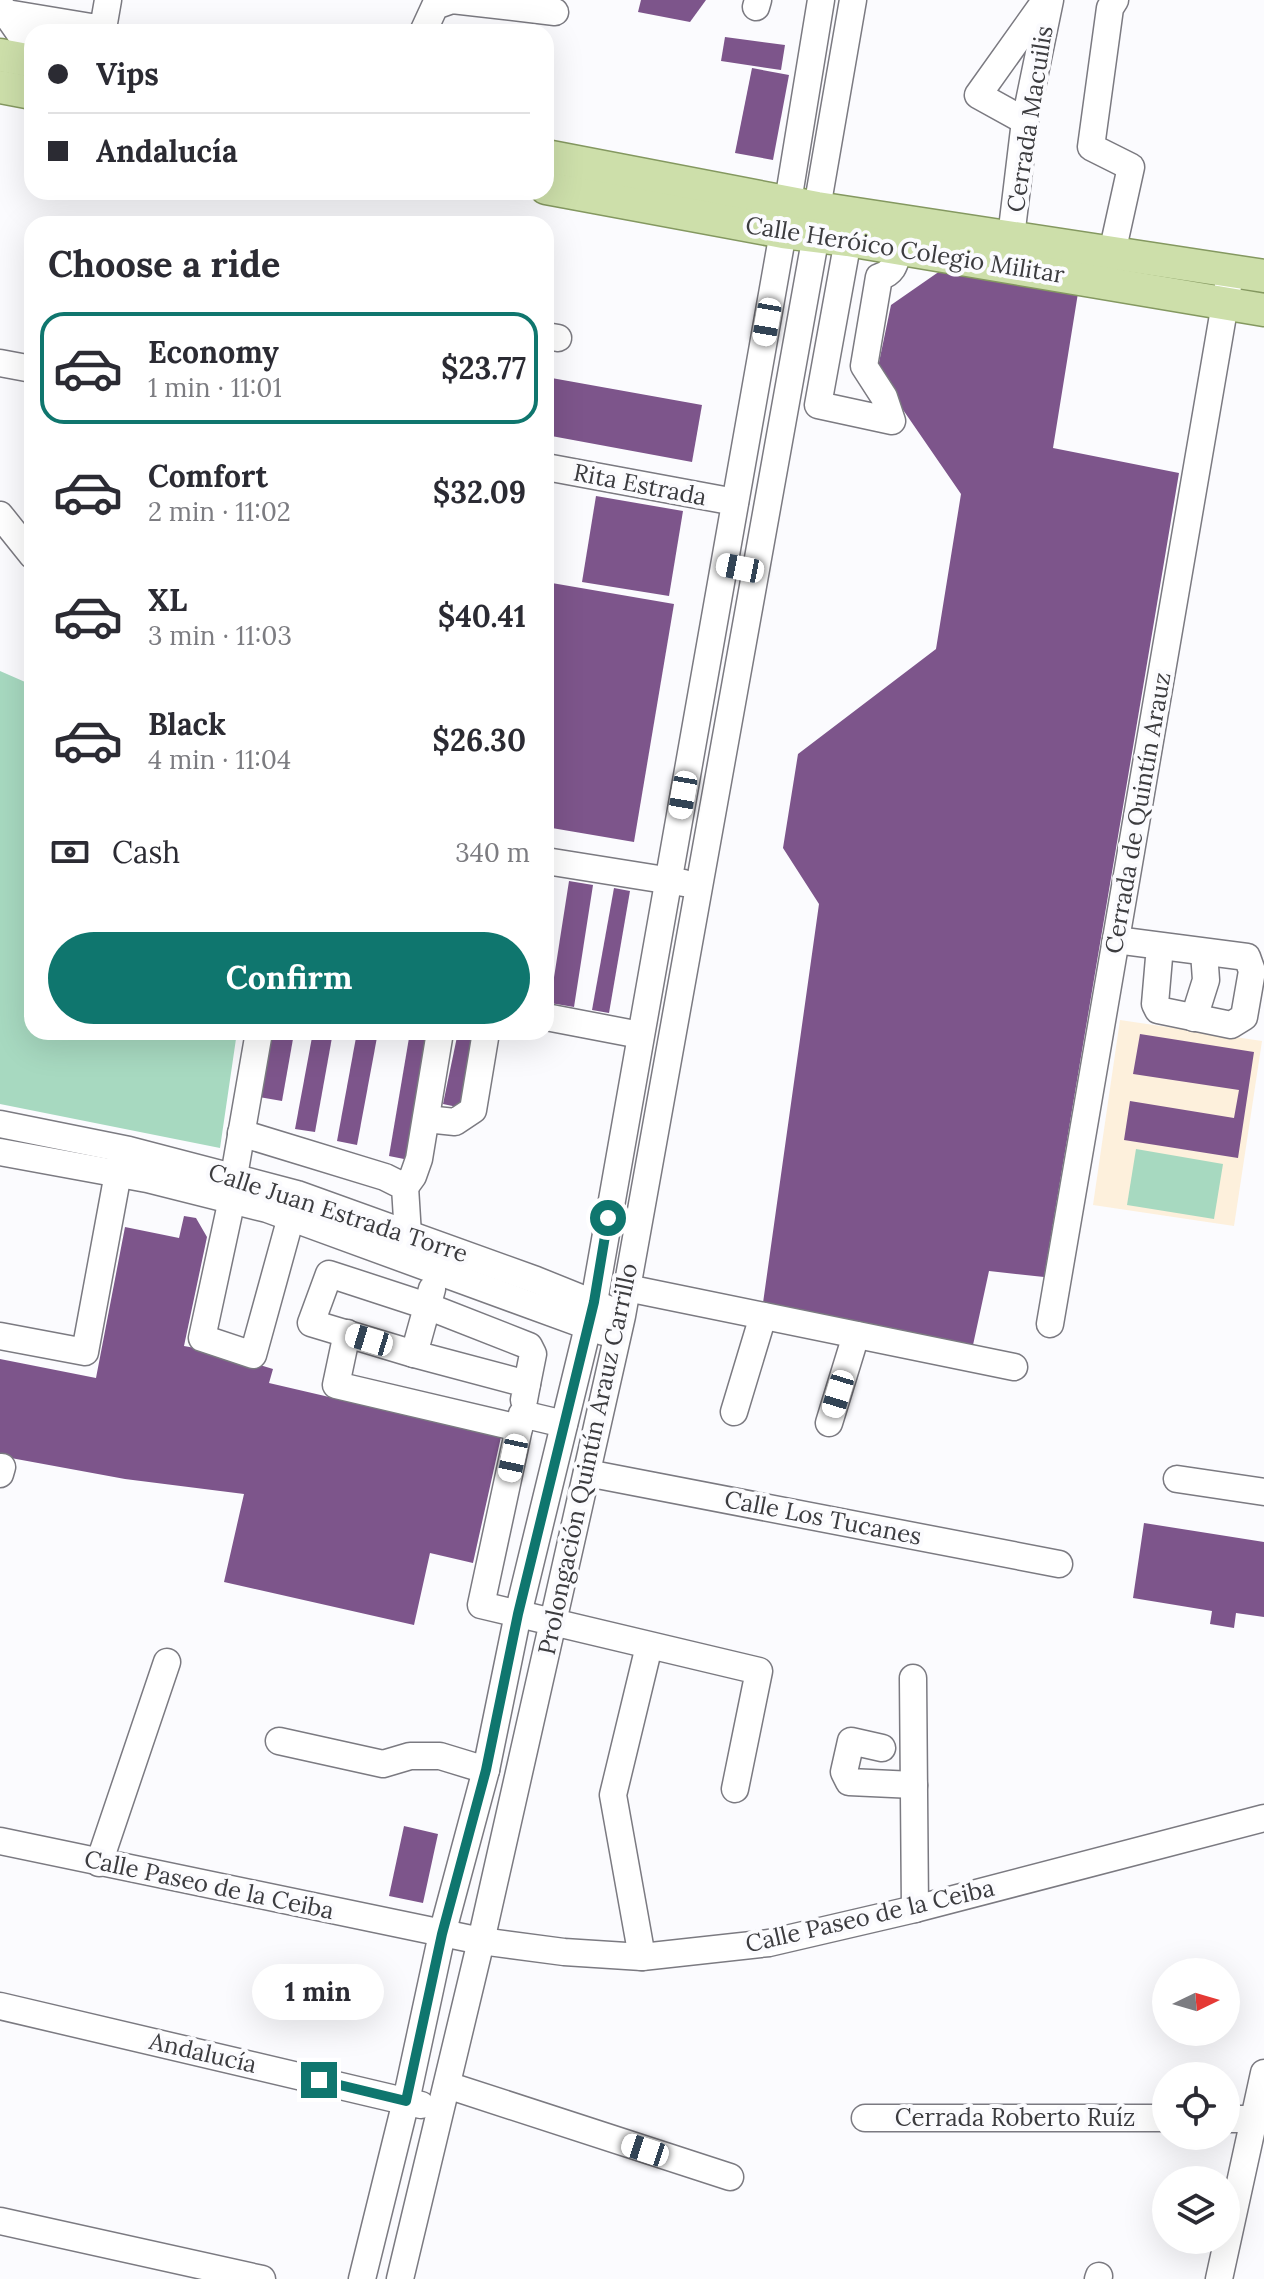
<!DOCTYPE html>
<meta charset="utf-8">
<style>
body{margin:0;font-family:Lora,serif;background:#f7f7f7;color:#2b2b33;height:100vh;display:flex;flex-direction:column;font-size:30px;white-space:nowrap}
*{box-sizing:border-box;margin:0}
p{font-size:26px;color:#7c7c81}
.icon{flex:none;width:44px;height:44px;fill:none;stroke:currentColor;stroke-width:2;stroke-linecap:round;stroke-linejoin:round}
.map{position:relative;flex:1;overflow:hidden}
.sheet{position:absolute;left:24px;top:216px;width:530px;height:824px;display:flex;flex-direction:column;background:#fff;border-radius:24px;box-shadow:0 8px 32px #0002}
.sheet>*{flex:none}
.banner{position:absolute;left:24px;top:24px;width:530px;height:176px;border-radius:24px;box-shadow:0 8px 32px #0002;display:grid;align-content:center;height:176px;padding:0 24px;background:#fff}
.needle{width:52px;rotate:85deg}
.buttons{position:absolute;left:1152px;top:1958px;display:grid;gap:16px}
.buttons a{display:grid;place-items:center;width:88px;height:88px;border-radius:50%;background:#fff;box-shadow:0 8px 32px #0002;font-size:40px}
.end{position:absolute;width:36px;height:36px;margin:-18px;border:10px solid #0f766e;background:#fff;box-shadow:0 0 0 4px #fff}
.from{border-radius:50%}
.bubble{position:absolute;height:56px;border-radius:28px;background:#fff;box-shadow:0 8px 32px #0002;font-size:26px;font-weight:800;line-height:56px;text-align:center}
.car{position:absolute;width:24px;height:48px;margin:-24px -12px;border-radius:10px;box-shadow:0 0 6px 2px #0007;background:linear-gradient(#fff 24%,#345 0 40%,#fff 0 76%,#345 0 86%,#fff 0)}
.banner b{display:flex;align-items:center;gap:28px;height:76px;font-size:30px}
.banner b+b{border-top:2px solid #e1e1e2}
.banner i{width:20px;height:20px;background:#2b2b33}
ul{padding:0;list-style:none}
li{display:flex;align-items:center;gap:24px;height:112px;margin:0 16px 12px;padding:0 8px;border:4px solid transparent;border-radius:24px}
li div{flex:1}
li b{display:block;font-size:30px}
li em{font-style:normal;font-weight:800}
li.selected{border-color:#0f766e}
li>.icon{width:72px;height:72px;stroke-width:1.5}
h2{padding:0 24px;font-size:36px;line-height:96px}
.pay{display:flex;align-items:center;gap:20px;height:88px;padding:0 24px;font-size:30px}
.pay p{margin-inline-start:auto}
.button{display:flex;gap:16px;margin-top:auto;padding:16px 24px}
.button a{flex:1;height:92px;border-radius:48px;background:#0f766e;color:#fff;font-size:32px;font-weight:800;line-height:92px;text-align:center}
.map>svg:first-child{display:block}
.education{fill:#fdf0dc}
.green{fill:#a7d9c0}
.building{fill:#7d558b}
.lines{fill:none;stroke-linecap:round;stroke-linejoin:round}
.minor-casing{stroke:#7b7a81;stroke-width:29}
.major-casing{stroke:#849860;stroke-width:35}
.minor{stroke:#fff;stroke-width:26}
.major{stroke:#cddfaa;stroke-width:32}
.route{stroke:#0f766e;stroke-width:10}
.labels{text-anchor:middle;stroke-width:8;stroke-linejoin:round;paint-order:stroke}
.street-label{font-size:24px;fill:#3c3c3f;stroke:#fbfbfe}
</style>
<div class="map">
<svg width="1264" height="2279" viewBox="0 0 1264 2279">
<rect width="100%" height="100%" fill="#fbfbfe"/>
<polygon class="education" points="1120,1020 1262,1041 1234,1226 1093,1205"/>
<g class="green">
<polygon points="0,671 32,685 32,1032 237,1032 220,1148 0,1104"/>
<polygon points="1136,1149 1223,1164 1214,1219 1127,1205"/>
</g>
<g class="building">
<polygon points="641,0 706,0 690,22 638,12"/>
<polygon points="725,37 785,45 781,70 721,61"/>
<polygon points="752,68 789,75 773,160 735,153"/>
<polygon points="940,271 1078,293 1053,448 1179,473 1044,1277 989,1271 973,1345 763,1303 819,904 783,848 798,754 936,649 961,494 877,372 891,305"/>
<polygon points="546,377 702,405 692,462 546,435"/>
<polygon points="596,496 683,511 669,596 582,582"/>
<polygon points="546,582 674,604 634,842 546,827"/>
<polygon points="569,881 593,885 574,1007 550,1003"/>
<polygon points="614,888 630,891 609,1013 592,1010"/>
<polygon points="313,1032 333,1032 315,1132 295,1129"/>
<polygon points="357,1032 378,1032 357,1145 337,1141"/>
<polygon points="410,1032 430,1032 409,1160 389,1156"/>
<polygon points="458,1032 478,1032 462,1108 443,1104"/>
<polygon points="270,1034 293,1039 282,1101 259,1097"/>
<polygon points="1140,1034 1254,1052 1238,1158 1124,1140 1130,1101 1234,1118 1239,1090 1133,1074"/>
<polygon points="184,1216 196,1218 207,1237 184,1346 217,1352 273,1369 269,1383 501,1437 473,1563 430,1553 414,1625 224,1582 244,1494 125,1479 0,1456 0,1359 96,1378 125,1227 179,1238"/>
<polygon points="1144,1523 1264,1542 1264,1617 1236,1613 1234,1628 1210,1624 1212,1611 1133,1598"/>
<polygon points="404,1826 438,1834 423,1903 389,1896"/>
</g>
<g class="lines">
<g class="minor-casing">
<g id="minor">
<polyline points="0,5 32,51"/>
<polyline points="756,7 758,0"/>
<polyline points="0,12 97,28 104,23 108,0"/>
<polyline points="423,32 435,6 452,0 555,12"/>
<polyline points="1025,121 978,95 1045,1"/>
<polyline points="1011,237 1025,121 1050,0"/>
<path d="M 848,240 L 818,405 L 892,421 L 884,397 L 864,366 L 879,277 C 894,273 895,263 899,249"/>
<polyline points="1112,253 1131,167 1091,147 1110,8 1115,0"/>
<polyline points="546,336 558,338"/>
<polyline points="0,363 32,369"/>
<polyline points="546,467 735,502"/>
<polyline points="0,515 32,555"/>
<polyline points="546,861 684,883"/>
<polyline points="1116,940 1247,957 1252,971 1244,1017 1231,1025 1158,1010 1155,1004 1160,946"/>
<polyline points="546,1017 640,1035"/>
<polyline points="1194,1018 1206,980 1204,952"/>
<polyline points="426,1119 455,1122 473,1110 486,1032"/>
<polyline points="0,1124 129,1150 297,1194 536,1280 608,1309"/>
<polyline points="241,1133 385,1177 405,1187 408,1235"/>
<polyline points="0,1152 147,1179 267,1209 604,1332"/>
<polyline points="234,1176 259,1032"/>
<polyline points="405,1187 413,1176 419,1159 440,1032"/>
<polyline points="232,1199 202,1338 253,1355 291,1217"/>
<polyline points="627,1288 1014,1367"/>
<polyline points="432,1289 414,1354 527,1384 524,1400"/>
<polyline points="1050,1324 1228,286"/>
<polyline points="347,1333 336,1385 519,1428"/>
<polyline points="0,1336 85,1352 121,1157"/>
<polyline points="414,1354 311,1323 329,1274 427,1306 529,1346 533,1354 527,1384"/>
<polyline points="734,1412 763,1316"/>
<polyline points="829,1423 856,1335"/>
<polyline points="564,1424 522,1414 481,1605 759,1671 735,1789"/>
<polyline points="587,1473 1059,1564"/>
<polyline points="0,1474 2,1467"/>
<polyline points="1177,1479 1264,1492"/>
<polyline points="913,1678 915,1909"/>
<polyline points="279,1741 383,1764 410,1756 440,1756 486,1770"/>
<polyline points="882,1748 851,1741 844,1772 849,1782 914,1785"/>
<polyline points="0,1841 481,1941 564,1952 642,1957 769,1943 915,1909 1264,1818"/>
<polyline points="99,1863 167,1662"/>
<polyline points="642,1957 613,1795 649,1646"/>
<polyline points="0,2006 421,2105"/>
<polyline points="447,2085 730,2177"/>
<polyline points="865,2118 1166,2118"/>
<polyline points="1226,2119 1254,2119"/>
<polyline points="0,2221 262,2279"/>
<polyline points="362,2279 406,2101 442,1934 486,1770 518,1614 594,1302 783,232 821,0"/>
<polyline points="400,2279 481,1941 622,1316 816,235 817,208 853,0"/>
<polyline points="1098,2279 1099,2276"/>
<polyline points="1219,2279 1264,2073"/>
</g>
</g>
<g class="major-casing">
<g id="major">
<polyline points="0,55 32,61"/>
<polyline points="0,87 32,93"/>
<polyline points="546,156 817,208 1264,276"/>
<polyline points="546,188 783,232 848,240 1264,310"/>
</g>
</g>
<use href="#minor" class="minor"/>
<use href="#major" class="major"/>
</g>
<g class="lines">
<polyline class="route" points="319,2080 406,2101 442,1934 486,1770 518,1614 594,1302 608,1218"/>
</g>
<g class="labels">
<g class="street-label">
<text transform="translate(1030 119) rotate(-81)" y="8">Cerrada Macuilis</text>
<text transform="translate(905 250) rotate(9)" y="8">Calle Heróico Colegio Militar</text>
<text transform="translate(640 485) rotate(11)" y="8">Rita Estrada</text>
<text transform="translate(1138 813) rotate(-80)" y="8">Cerrada de Quintín Arauz</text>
<text transform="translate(338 1213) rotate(18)" y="8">Calle Juan Estrada Torre</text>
<text transform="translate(588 1459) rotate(-78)" y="8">Prolongación Quintín Arauz Carrillo</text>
<text transform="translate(823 1518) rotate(11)" y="8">Calle Los Tucanes</text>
<text transform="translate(209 1885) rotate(12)" y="8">Calle Paseo de la Ceiba</text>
<text transform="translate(870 1916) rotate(-13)" y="8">Calle Paseo de la Ceiba</text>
<text transform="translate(203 2053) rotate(13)" y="8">Andalucía</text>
<text x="1015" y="2126">Cerrada Roberto Ruíz</text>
</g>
</g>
</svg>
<div class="buttons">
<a><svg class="needle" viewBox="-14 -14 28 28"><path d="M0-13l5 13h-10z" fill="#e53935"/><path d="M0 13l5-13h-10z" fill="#7c7c81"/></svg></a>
<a><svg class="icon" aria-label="locate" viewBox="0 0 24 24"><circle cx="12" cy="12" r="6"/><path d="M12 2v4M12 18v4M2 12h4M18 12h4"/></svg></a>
<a><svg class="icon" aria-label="layers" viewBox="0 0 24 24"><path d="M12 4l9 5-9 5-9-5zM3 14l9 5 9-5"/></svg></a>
</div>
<i class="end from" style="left:608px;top:1218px"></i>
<i class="end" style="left:319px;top:2080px"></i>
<div class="bubble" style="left:252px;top:1964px;width:132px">1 min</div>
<i class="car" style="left:767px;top:322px;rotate:190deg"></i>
<i class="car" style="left:740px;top:568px;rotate:281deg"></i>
<i class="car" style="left:683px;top:795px;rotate:190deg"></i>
<i class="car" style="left:369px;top:1340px;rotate:287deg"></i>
<i class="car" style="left:838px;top:1394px;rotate:197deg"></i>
<i class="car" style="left:513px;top:1458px;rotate:192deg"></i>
<i class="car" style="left:645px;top:2150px;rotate:288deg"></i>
<div class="banner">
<b><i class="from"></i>Vips</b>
<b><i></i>Andalucía</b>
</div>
<section class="sheet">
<h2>Choose a ride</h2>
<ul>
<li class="selected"><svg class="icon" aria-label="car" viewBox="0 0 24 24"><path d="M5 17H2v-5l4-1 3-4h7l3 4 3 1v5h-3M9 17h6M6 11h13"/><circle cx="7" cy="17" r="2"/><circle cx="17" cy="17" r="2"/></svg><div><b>Economy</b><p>1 min · 11:01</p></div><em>$23.77</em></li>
<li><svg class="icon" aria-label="car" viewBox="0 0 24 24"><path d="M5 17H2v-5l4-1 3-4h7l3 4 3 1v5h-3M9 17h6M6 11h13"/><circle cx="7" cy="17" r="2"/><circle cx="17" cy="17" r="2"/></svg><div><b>Comfort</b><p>2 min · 11:02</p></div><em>$32.09</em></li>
<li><svg class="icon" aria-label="car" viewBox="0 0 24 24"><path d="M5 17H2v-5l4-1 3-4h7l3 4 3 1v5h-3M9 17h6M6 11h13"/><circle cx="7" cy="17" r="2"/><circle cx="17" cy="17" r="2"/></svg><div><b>XL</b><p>3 min · 11:03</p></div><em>$40.41</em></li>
<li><svg class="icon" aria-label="car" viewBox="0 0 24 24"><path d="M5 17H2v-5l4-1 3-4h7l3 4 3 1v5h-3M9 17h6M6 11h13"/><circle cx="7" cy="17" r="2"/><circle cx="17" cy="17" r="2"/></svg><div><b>Black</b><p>4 min · 11:04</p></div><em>$26.30</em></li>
</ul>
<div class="pay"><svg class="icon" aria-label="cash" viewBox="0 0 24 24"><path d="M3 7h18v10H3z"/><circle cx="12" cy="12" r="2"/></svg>Cash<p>340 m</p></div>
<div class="button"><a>Confirm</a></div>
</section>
</div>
